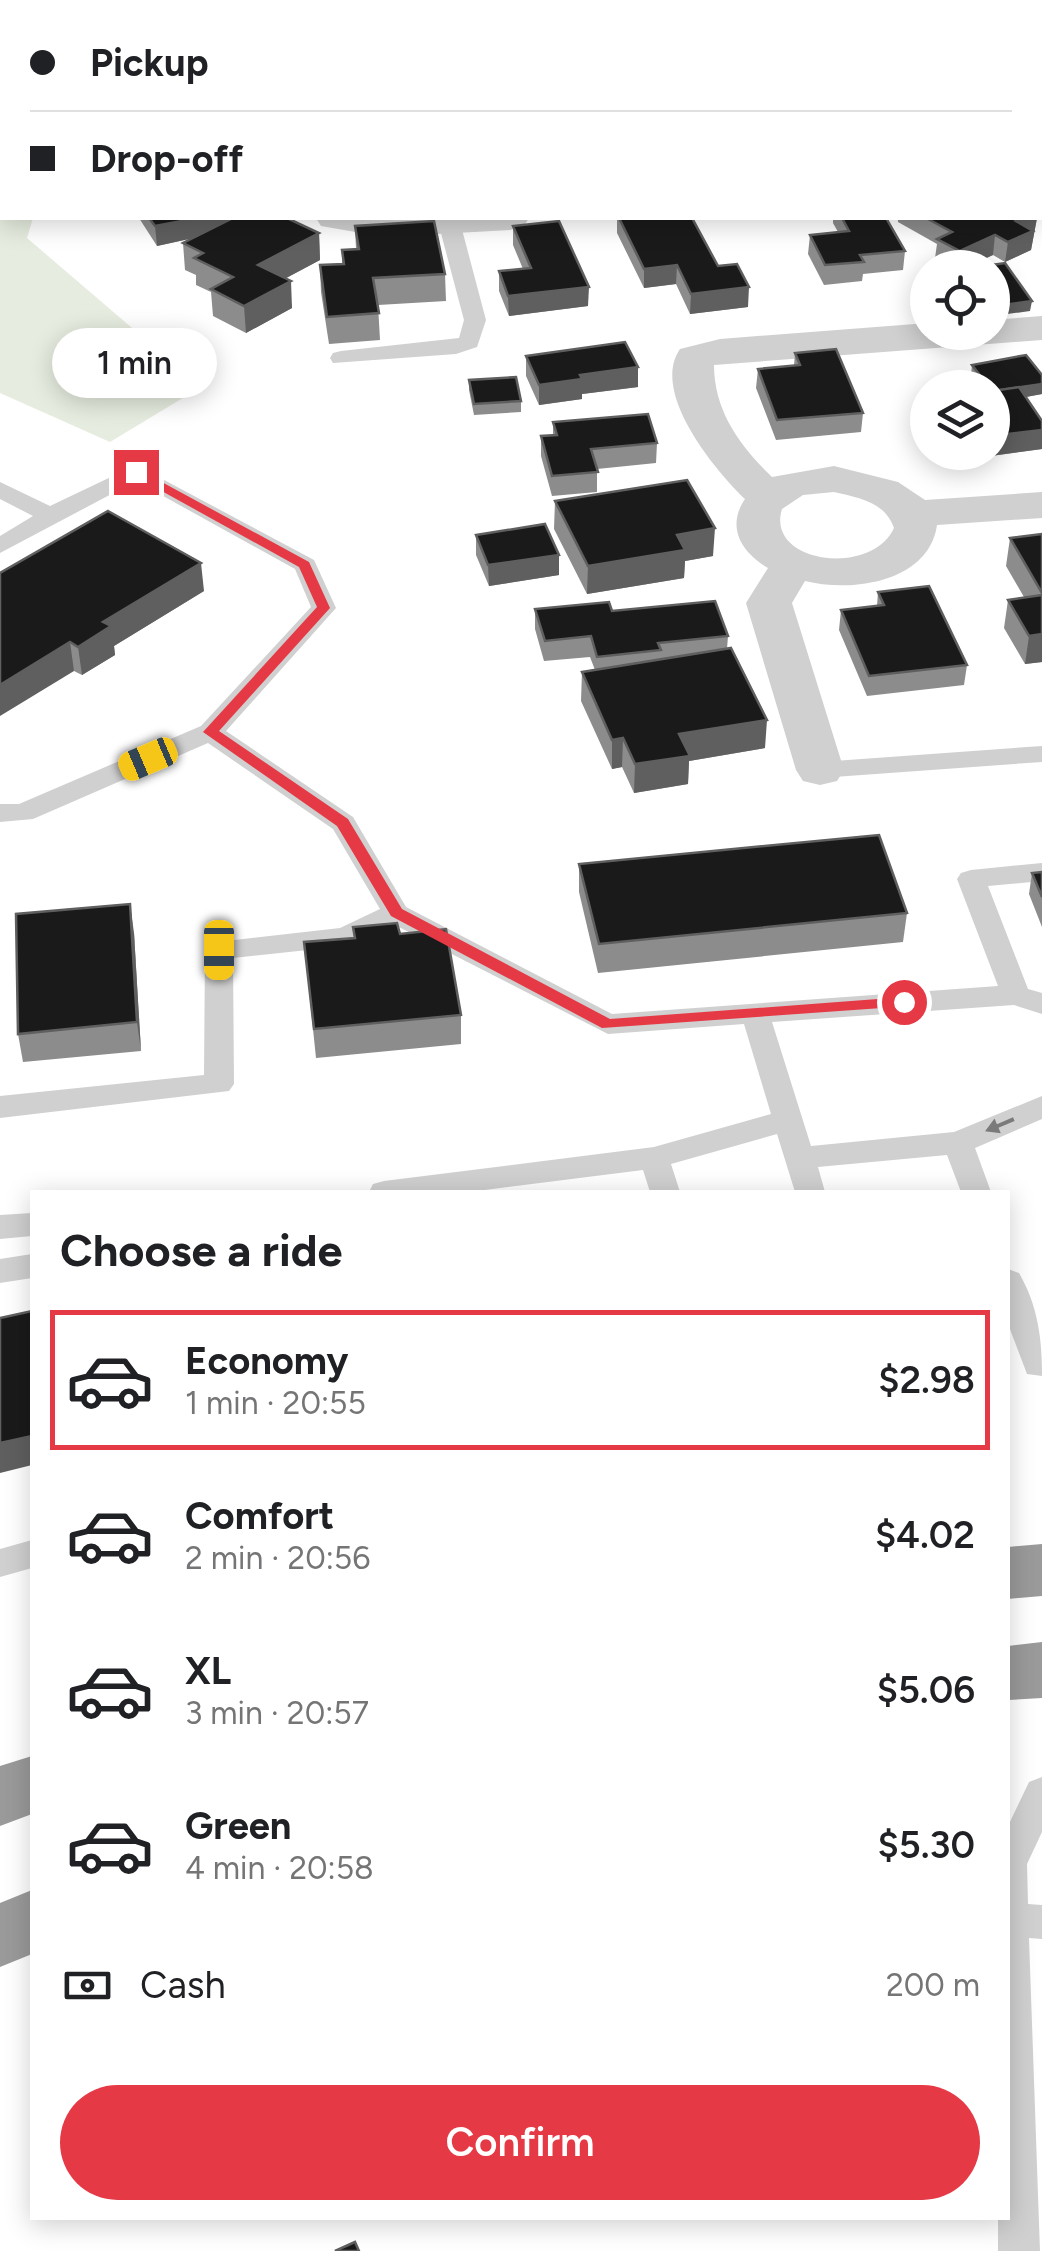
<!DOCTYPE html>
<meta charset="utf-8">
<style>
body{margin:0;font-family:Figtree,sans-serif;background:#f6f6f6;color:#202124;height:100vh;display:flex;flex-direction:column;font-size:38px;white-space:nowrap}
*{box-sizing:border-box;margin:0}
p{font-size:32px;color:#757577}
.icon{flex:none;width:55px;height:55px;fill:none;stroke:currentColor;stroke-width:2;stroke-linecap:round;stroke-linejoin:round}
.map{position:relative;flex:1;overflow:hidden}
.side{position:absolute;left:30px;top:1190px;width:980px;height:1030px;display:flex;flex-direction:column;background:#fff;border-radius:0px;box-shadow:0 5px 25px #0003}
.side>*{flex:none}
.hud{position:absolute;left:0px;top:0px;width:1042px;height:220px;box-shadow:0 5px 25px #0003;display:grid;align-content:center;height:220px;padding:0 30px;background:#fff}
.controls{position:absolute;left:910px;top:250px;display:grid;gap:20px}
.controls a{display:grid;place-items:center;width:100px;height:100px;border-radius:50%;background:#fff;box-shadow:0 5px 25px #0003;font-size:50px}
.end{position:absolute;width:45px;height:45px;margin:-22px;border:12px solid #e63946;background:#fff;box-shadow:0 0 0 5px #fff}
.from{border-radius:50%}
.bubble{position:absolute;height:70px;border-radius:35px;background:#fff;box-shadow:0 5px 25px #0003;font-size:32px;font-weight:600;line-height:70px;text-align:center}
.car{position:absolute;width:30px;height:60px;margin:-30px -15px;border-radius:12px;box-shadow:0 0 8px 2px #0007;background:linear-gradient(#f5c518 24%,#345 0 40%,#f5c518 0 76%,#345 0 86%,#f5c518 0)}
.hud b{display:flex;align-items:center;gap:35px;height:95px;font-size:38px}
.hud b+b{border-top:2px solid #e0e0e0}
.hud i{width:25px;height:25px;background:#202124}
ul{padding:0;list-style:none}
li{display:flex;align-items:center;gap:30px;height:140px;margin:0 20px 15px;padding:0 10px;border:5px solid transparent;border-radius:0px}
li div{flex:1}
li b{display:block;font-size:38px}
li em{font-style:normal;font-weight:600}
li.current{border-color:#e63946}
li>.icon{width:90px;height:90px;stroke-width:1.5}
h2{padding:0 30px;font-size:45px;line-height:120px}
.pay{display:flex;align-items:center;gap:25px;height:110px;padding:0 30px;font-size:38px}
.pay p{margin-inline-start:auto}
.primary-button{display:flex;gap:20px;margin-top:auto;padding:20px 30px}
.primary-button a{flex:1;height:115px;border-radius:60px;background:#e63946;color:#fff;font-size:40px;font-weight:600;line-height:115px;text-align:center}
.map>svg:first-child{display:block}
.green{fill:#e6ecdf}
.lines{fill:none;stroke-linecap:round;stroke-linejoin:round}
.lane{fill:#d0d0d0;fill-rule:evenodd}
.street{fill:#d0d0d0;fill-rule:evenodd}
.highway{fill:#9a9a9a;fill-rule:evenodd}
.wall{fill:#8c8c8c}
.shaded-wall{fill:#5f5f5f}
.building{fill:#1a1a1a;stroke:#5f5f5f;stroke-width:2.5}
.oneway{fill:#7a7a7a}
.route{fill:#e63946}
</style>
<div class="map">
<svg width="1042" height="2251" viewBox="0 0 1042 2251">
<rect width="100%" height="100%" fill="#fff"/>
<polygon class="green" points="0,0 291,0 2,2 2,218 33,218 27,238 201,387 110,442 0,393"/>
<g class="lines">
<g class="lane">
<rect x="325" y="0" width="18" height="2"/>
<polygon points="821,0 839,0 840,2 822,2"/>
<polygon points="442,218 456,218 460,222 486,320 477,347 456,354 333,363 330,358 333,353 341,351 459,338 464,320 438,222"/>
<polygon points="136,465 314,560 336,608 226,731 353,817 406,907 612,1014 998,986 957,879 961,873 971,870 1042,863 1042,881 988,886 1028,989 1042,993 1042,1014 1014,1005 772,1022 811,1146 954,1132 1042,1096 1042,1119 975,1148 991,1192 961,1192 947,1155 818,1167 825,1192 795,1192 777,1134 671,1164 680,1192 650,1192 643,1170 469,1192 369,1192 373,1184 384,1181 654,1147 771,1114 744,1024 608,1034 395,925 345,946 233,958 234,1084 229,1091 0,1118 0,1096 204,1075 205,950 209,943 340,928 380,909 333,829 208,743 33,819 0,822 0,804 19,804 201,726 311,607 295,569 136,481 0,553 0,536 33,516 0,499 0,482 50,506"/>
<polygon points="1042,746 1042,762 820,778 807,770 820,762"/>
<polygon points="32,1213 32,1236 0,1239 0,1215"/>
<polygon points="32,1254 32,1278 0,1283 0,1259"/>
<path d="M 1008,1269 L 1019,1273 C 1038,1306 1042,1339 1042,1376 L 1027,1374 L 1008,1324 Z"/>
<polygon points="32,1540 32,1568 0,1577 0,1549"/>
<polygon points="1042,1777 1042,1832 1027,1864 1028,1904 1042,1905 1042,1939 1029,1938 1040,2251 998,2251 998,2218 1008,2218 1008,1826 1029,1782"/>
</g>
<g class="street">
<polygon points="568,0 602,0 603,2 569,2"/>
<rect x="1040" y="96" width="2" height="22"/>
<polygon points="316,218 529,218 524,226 510,230 384,237 321,226"/>
<path d="M 1042,316 L 1042,340 L 714,365 C 714,411 740,446 772,477 L 834,466 L 898,482 L 925,500 L 1042,492 L 1042,518 L 937,525 C 929,582 852,593 805,581 L 792,603 L 844,770 L 837,781 L 820,785 L 803,781 L 796,770 L 746,603 L 768,568 C 741,552 726,527 745,499 C 715,470 650,392 680,349 L 720,339 L 928,323 L 928,332 L 992,332 L 992,320 ZM 834,492 C 859,498 885,502 894,528 C 872,577 765,564 782,509 L 803,495 Z"/>
</g>
<g class="highway">
<polygon points="1042,1544 1042,1596 1008,1599 1008,1547"/>
<polygon points="1042,1642 1042,1698 1008,1700 1008,1646"/>
<polygon points="32,1756 32,1814 0,1826 0,1766"/>
<polygon points="32,1890 32,1954 0,1967 0,1903"/>
</g>
</g>
<g class="wall">
<polygon points="362,0 544,0 544,2 363,2"/>
<polygon points="642,0 688,0 660,2 643,2"/>
<polygon points="139,218 287,218 319,233 320,260 286,278 292,308 246,333 213,316 211,292 196,285 196,275 185,270 183,243 193,238 157,246"/>
<polygon points="617,218 692,218 718,266 748,307 690,314 676,284 644,288 617,233"/>
<polygon points="833,218 886,218 905,251 903,270 863,274 862,281 824,285 808,254 810,235 838,232 833,223"/>
<polygon points="898,218 1037,218 1031,250 1005,262 993,255 964,268 952,268 935,258 937,244 898,222"/>
<polygon points="355,226 445,274 446,301 378,305 380,340 329,344 321,292 320,265 342,264 342,250 356,249"/>
<polygon points="513,226 588,306 509,316 499,291 499,271 523,269 513,245"/>
<polygon points="795,353 863,413 861,432 776,440 756,388 758,369 794,366"/>
<polygon points="526,356 638,367 638,387 582,394 582,399 539,405 526,376"/>
<polygon points="972,365 1042,394 1026,397 1042,421 1042,449 969,459 965,452 992,452 992,388 980,388 971,375"/>
<polygon points="469,380 521,401 521,412 474,415 469,390"/>
<polygon points="553,422 657,443 656,463 597,469 597,492 552,496 541,456 541,436 553,435"/>
<polygon points="555,501 713,556 685,561 684,578 587,594 554,529"/>
<polygon points="1042,534 1042,662 1025,664 1004,628 1008,600 1024,597 1006,566 1010,538"/>
<polygon points="476,535 559,555 559,575 489,586 476,555"/>
<polygon points="0,573 204,591 114,646 115,655 82,675 74,671"/>
<polygon points="878,592 967,665 964,685 867,696 839,630 841,610 877,606"/>
<polygon points="535,609 612,611 728,636 727,649 765,748 689,761 688,784 634,793 622,767 612,769 581,701 582,672 595,670 590,657 544,661 535,629"/>
<polygon points="579,864 907,913 903,942 598,973 579,892"/>
<polygon points="1042,872 1042,927 1029,894 1032,873"/>
<polygon points="353,927 400,934 461,1015 461,1044 316,1058 304,942 354,938"/>
<polygon points="134,933 141,1051 23,1062 18,1034"/>
</g>
<g class="shaded-wall">
<polygon points="198,218 243,218 244,227 157,246 155,226"/>
<polygon points="1025,218 1037,218 1031,250 1005,262 1008,242 1016,221"/>
<polygon points="319,233 320,260 260,292 258,265"/>
<polygon points="995,235 993,255 964,268 958,268 960,251"/>
<polygon points="677,265 676,284 644,288 644,269"/>
<polygon points="291,281 292,308 246,333 244,306"/>
<polygon points="589,287 588,306 509,316 508,296"/>
<polygon points="749,287 748,307 690,314 691,294"/>
<polygon points="1032,301 1030,311 993,316 995,306"/>
<polygon points="638,367 638,387 582,394 582,399 539,405 539,385 580,375"/>
<polygon points="1042,384 1042,394 993,403 994,393"/>
<polygon points="1042,430 1042,449 969,459 970,452 992,452 992,436"/>
<polygon points="715,528 713,556 685,561 684,578 587,594 588,566 677,535"/>
<polygon points="559,555 559,575 489,586 488,565"/>
<polygon points="201,563 204,591 114,646 115,655 82,675 78,647 103,622"/>
<polygon points="1042,634 1042,662 1025,664 1029,636"/>
<polygon points="70,642 74,671 0,716 0,685"/>
<polygon points="767,720 765,748 689,761 688,784 634,793 635,764 679,734"/>
<polygon points="623,738 622,767 612,769 612,740"/>
<polygon points="130,904 134,933 141,1051 137,1022"/>
<polygon points="32,1436 32,1465 0,1473 0,1443"/>
</g>
<g class="building">
<polygon points="698,0 753,0 754,2 674,2"/>
<polygon points="755,0 788,0 790,2 757,2"/>
<rect x="1040" y="120" width="2" height="21"/>
<polygon points="1040,141 1042,141 1042,179 1040,178"/>
<polygon points="149,218 198,218 155,226"/>
<polygon points="233,218 287,218 319,233 258,265 291,281 244,306 211,289 233,277 194,258 203,253 183,243"/>
<polygon points="619,218 692,218 718,266 737,264 749,287 691,294 677,265 644,269"/>
<polygon points="842,218 886,218 905,251 860,255 864,262 825,265 810,235 849,231"/>
<polygon points="926,218 1025,218 1016,221 1033,231 1008,242 995,235 960,251 937,239 952,232"/>
<polygon points="434,221 445,274 373,278 379,313 327,317 320,265 344,264 342,250 359,249 355,226"/>
<polygon points="559,221 589,287 508,296 499,271 531,268 513,226"/>
<polygon points="1005,263 1032,301 995,306 992,302 992,268 970,268"/>
<polygon points="625,342 638,367 580,375 582,379 539,385 526,356"/>
<polygon points="836,349 863,413 777,420 758,369 800,365 795,353"/>
<polygon points="1026,355 1042,375 1042,384 993,391 992,388 990,388 972,365"/>
<polygon points="516,377 521,401 474,404 469,380"/>
<polygon points="1019,387 1042,421 1042,430 992,436 992,391"/>
<polygon points="648,414 657,443 591,449 598,472 552,476 541,436 557,435 553,422"/>
<polygon points="687,480 715,528 677,535 685,550 588,566 555,501"/>
<polygon points="108,511 201,563 103,622 111,626 78,647 70,642 0,685 0,573"/>
<polygon points="545,524 559,555 488,565 476,535"/>
<polygon points="1042,534 1042,593 1010,538"/>
<polygon points="929,586 967,665 869,676 841,610 884,605 878,592"/>
<polygon points="1042,595 1042,634 1029,636 1008,600"/>
<polygon points="715,601 728,636 658,643 661,650 597,657 591,636 545,641 535,609 609,602 612,611"/>
<polygon points="731,648 767,720 679,734 690,756 635,764 623,738 612,740 582,672"/>
<polygon points="879,835 907,913 599,944 579,864"/>
<polygon points="1042,872 1042,897 1032,873"/>
<polygon points="130,904 137,1022 18,1034 16,914"/>
<polygon points="397,923 400,934 446,929 461,1015 314,1029 304,942 355,938 353,927"/>
<polygon points="32,1311 32,1436 0,1443 0,1318"/>
<polygon points="355,2242 359,2251 335,2251"/>
</g>
<defs><path id="oneway-solid" d="M-6-.8H1V-3.2L6.5 0L1 3.2V.8H-6Z" transform="scale(2.5)"/></defs>
<use class="oneway" href="#oneway-solid" transform="translate(1000 1125) rotate(157)"/>
<polygon class="route" points="136,468 309,562 330,608 219,731 348,819 402,909 610,1019 904,997 912,1002 910,1006 602,1028 391,916 337,826 203,732 317,607 299,567 131,474 129,472"/>
</svg>
<div class="controls">
<a><svg class="icon" aria-label="locate" viewBox="0 0 24 24"><circle cx="12" cy="12" r="6"/><path d="M12 2v4M12 18v4M2 12h4M18 12h4"/></svg></a>
<a><svg class="icon" aria-label="layers" viewBox="0 0 24 24"><path d="M12 4l9 5-9 5-9-5zM3 14l9 5 9-5"/></svg></a>
</div>
<i class="end from" style="left:904px;top:1002px"></i>
<i class="end" style="left:136px;top:472px"></i>
<div class="bubble" style="left:52px;top:328px;width:165px">1 min</div>
<i class="car" style="left:148px;top:759px;rotate:247deg"></i>
<i class="car" style="left:219px;top:950px;rotate:180deg"></i>
<div class="hud">
<b><i class="from"></i>Pickup</b>
<b><i></i>Drop-off</b>
</div>
<section class="side">
<h2>Choose a ride</h2>
<ul>
<li class="current"><svg class="icon" aria-label="car" viewBox="0 0 24 24"><path d="M5 17H2v-5l4-1 3-4h7l3 4 3 1v5h-3M9 17h6M6 11h13"/><circle cx="7" cy="17" r="2"/><circle cx="17" cy="17" r="2"/></svg><div><b>Economy</b><p>1 min · 20:55</p></div><em>$2.98</em></li>
<li><svg class="icon" aria-label="car" viewBox="0 0 24 24"><path d="M5 17H2v-5l4-1 3-4h7l3 4 3 1v5h-3M9 17h6M6 11h13"/><circle cx="7" cy="17" r="2"/><circle cx="17" cy="17" r="2"/></svg><div><b>Comfort</b><p>2 min · 20:56</p></div><em>$4.02</em></li>
<li><svg class="icon" aria-label="car" viewBox="0 0 24 24"><path d="M5 17H2v-5l4-1 3-4h7l3 4 3 1v5h-3M9 17h6M6 11h13"/><circle cx="7" cy="17" r="2"/><circle cx="17" cy="17" r="2"/></svg><div><b>XL</b><p>3 min · 20:57</p></div><em>$5.06</em></li>
<li><svg class="icon" aria-label="car" viewBox="0 0 24 24"><path d="M5 17H2v-5l4-1 3-4h7l3 4 3 1v5h-3M9 17h6M6 11h13"/><circle cx="7" cy="17" r="2"/><circle cx="17" cy="17" r="2"/></svg><div><b>Green</b><p>4 min · 20:58</p></div><em>$5.30</em></li>
</ul>
<div class="pay"><svg class="icon" aria-label="cash" viewBox="0 0 24 24"><path d="M3 7h18v10H3z"/><circle cx="12" cy="12" r="2"/></svg>Cash<p>200 m</p></div>
<div class="primary-button"><a>Confirm</a></div>
</section>
</div>
